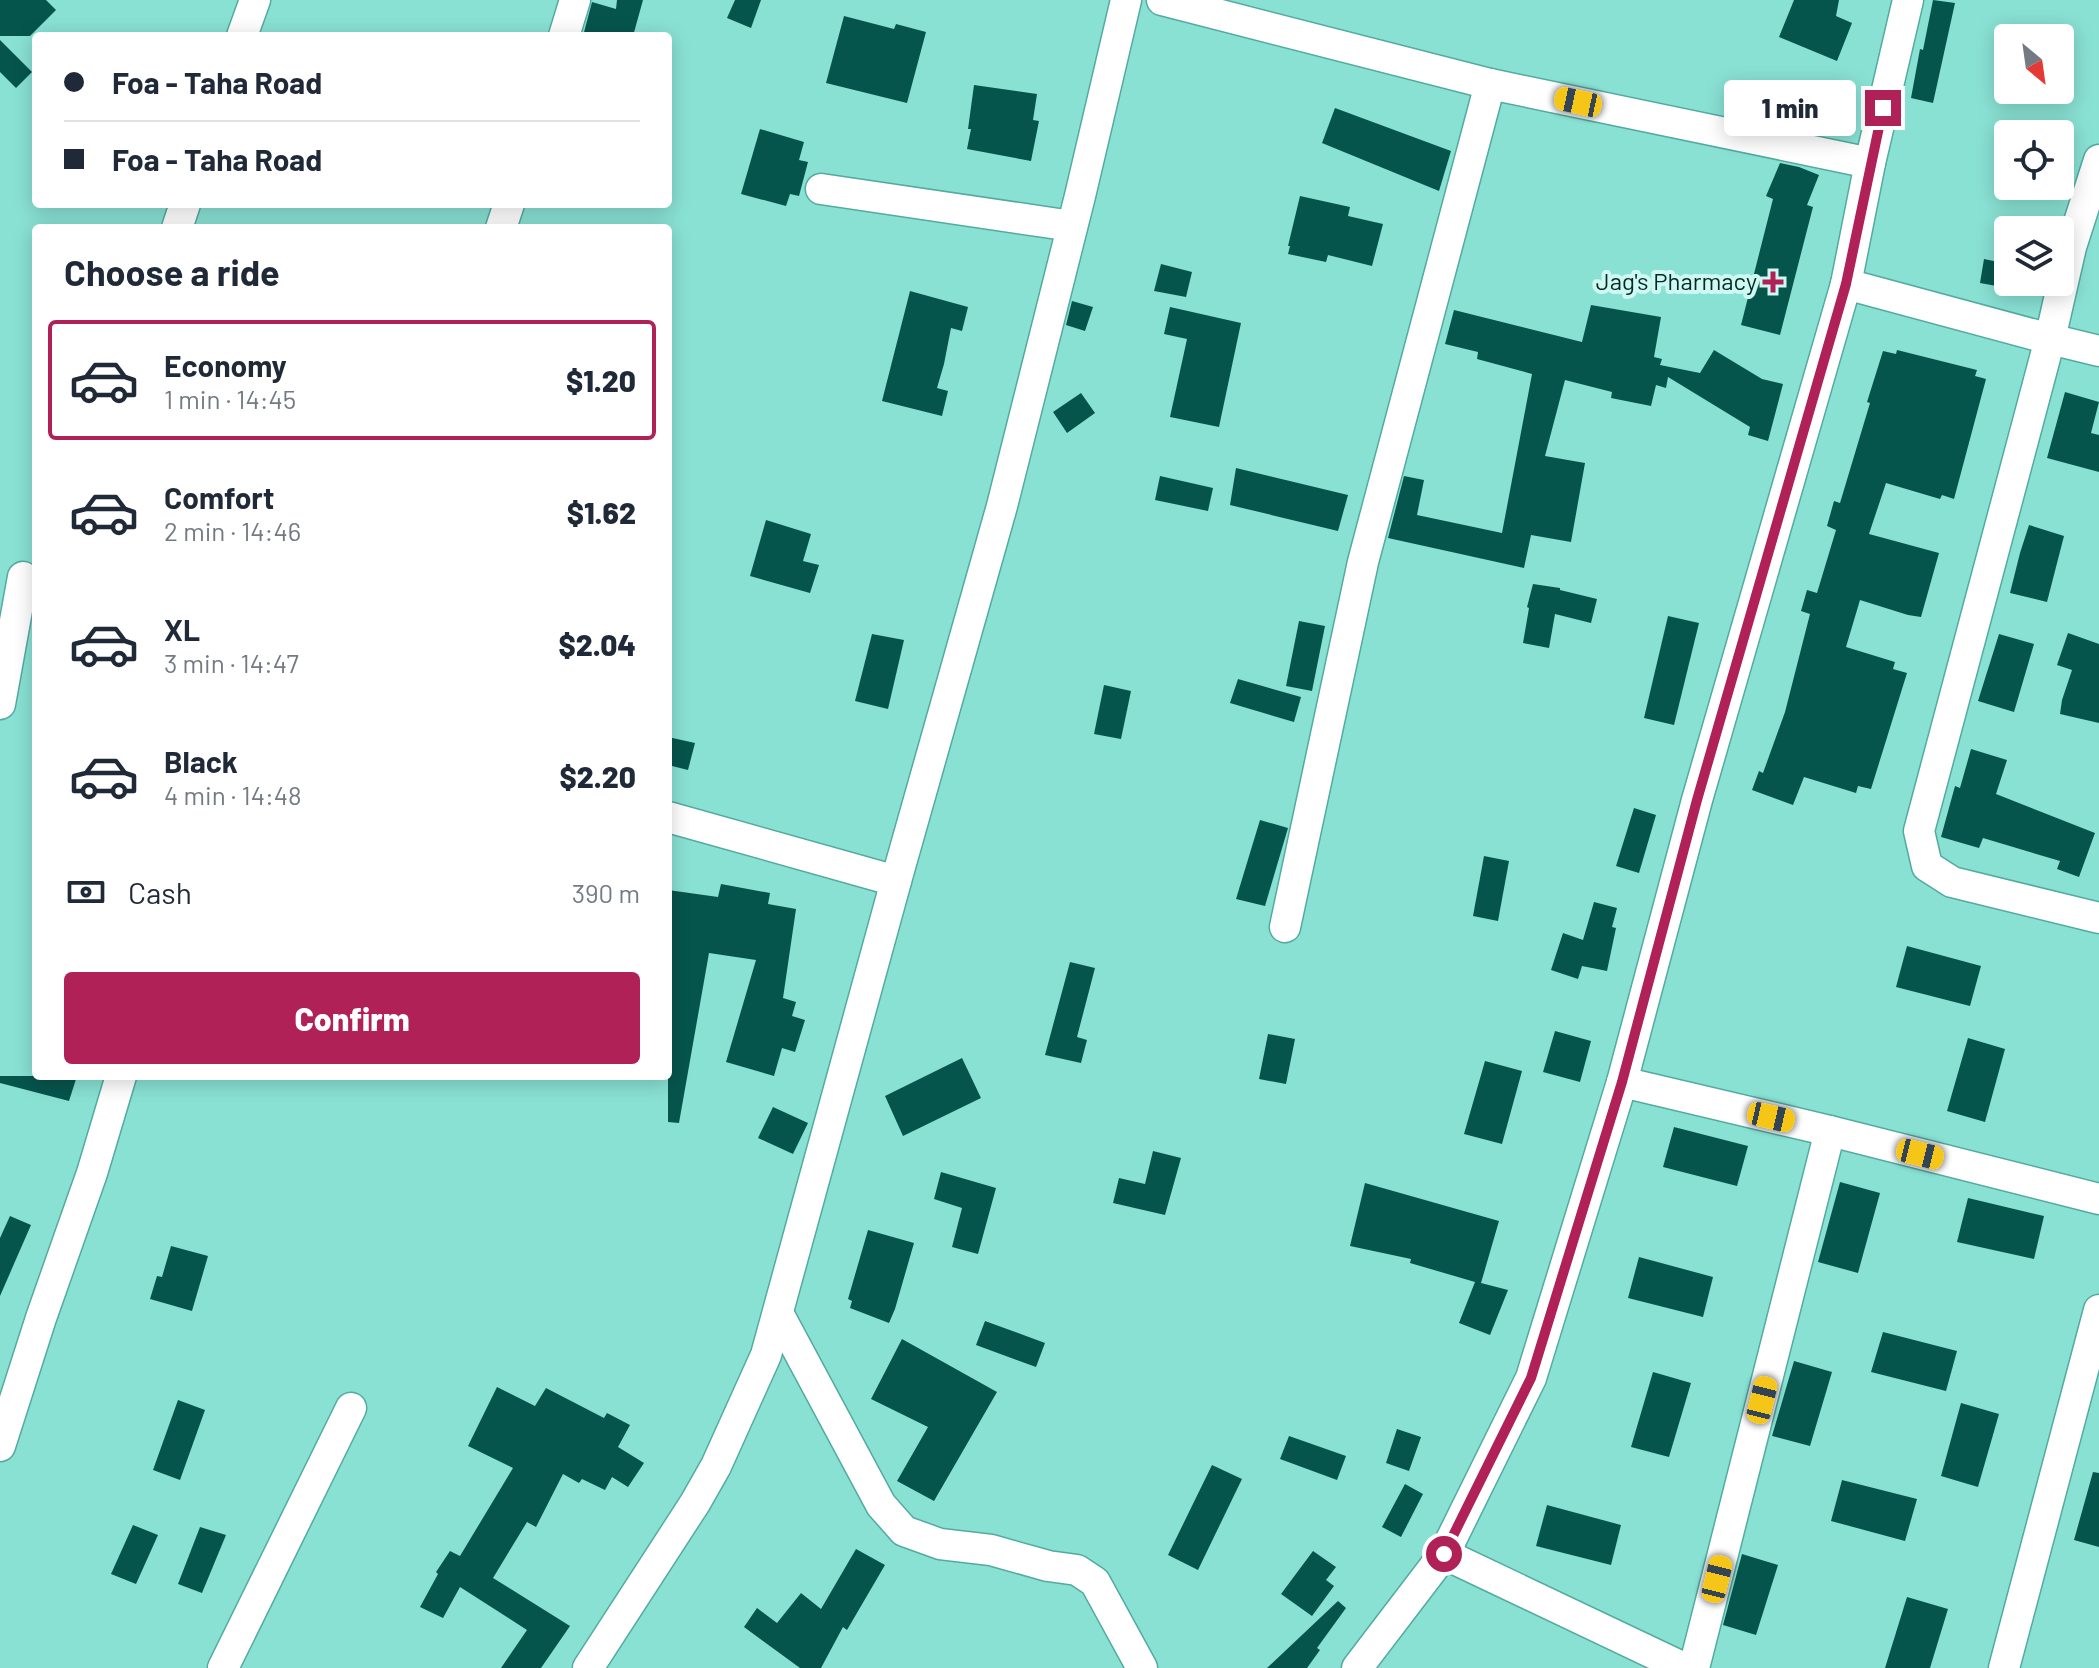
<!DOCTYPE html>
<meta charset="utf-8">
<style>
body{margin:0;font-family:Barlow,sans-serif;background:#f2f2f3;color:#1f2937;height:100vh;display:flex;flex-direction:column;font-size:30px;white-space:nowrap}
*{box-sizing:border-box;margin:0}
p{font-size:26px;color:#747a83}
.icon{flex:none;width:44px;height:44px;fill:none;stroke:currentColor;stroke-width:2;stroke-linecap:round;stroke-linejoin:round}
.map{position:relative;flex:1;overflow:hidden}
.details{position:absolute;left:32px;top:224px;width:640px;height:856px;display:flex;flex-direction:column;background:#fff;border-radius:8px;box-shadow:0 4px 20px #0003}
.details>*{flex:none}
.banner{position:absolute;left:32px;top:32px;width:640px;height:176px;border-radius:8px;box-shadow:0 4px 20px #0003;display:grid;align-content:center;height:176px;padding:0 32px;background:#fff}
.needle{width:52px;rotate:151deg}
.fabs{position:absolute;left:1994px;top:24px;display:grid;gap:16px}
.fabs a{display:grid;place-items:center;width:80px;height:80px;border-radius:8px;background:#fff;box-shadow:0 4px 20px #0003;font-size:40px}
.end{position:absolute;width:36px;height:36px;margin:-18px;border:10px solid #b02158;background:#fff;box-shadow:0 0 0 4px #fff}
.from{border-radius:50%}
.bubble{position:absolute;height:56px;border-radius:8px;background:#fff;box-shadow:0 4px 20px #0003;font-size:26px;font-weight:800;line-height:56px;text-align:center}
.car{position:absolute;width:24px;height:48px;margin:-24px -12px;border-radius:10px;box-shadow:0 0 6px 2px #0007;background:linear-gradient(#f5c518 24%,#345 0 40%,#f5c518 0 76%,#345 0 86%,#f5c518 0)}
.banner b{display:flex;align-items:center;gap:28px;height:76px;font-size:30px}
.banner b+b{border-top:2px solid #e0e1e3}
.banner i{width:20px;height:20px;background:#1f2937}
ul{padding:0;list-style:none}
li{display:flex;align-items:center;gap:24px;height:120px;margin:0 16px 12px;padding:0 16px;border:4px solid transparent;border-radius:8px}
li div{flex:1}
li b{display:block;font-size:30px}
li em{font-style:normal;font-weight:800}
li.active{border-color:#b02158}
li>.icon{width:72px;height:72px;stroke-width:1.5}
h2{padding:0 32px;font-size:36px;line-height:96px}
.pay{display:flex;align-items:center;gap:20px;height:88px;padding:0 32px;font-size:30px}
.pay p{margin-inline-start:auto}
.cta{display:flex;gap:16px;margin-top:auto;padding:16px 32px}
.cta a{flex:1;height:92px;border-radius:8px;background:#b02158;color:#fff;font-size:32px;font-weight:800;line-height:92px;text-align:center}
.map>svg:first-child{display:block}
.building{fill:#06554d}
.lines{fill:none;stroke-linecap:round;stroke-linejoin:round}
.minor-casing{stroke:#53aba0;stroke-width:33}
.minor{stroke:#fff;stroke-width:30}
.route{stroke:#b02158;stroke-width:10}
.poi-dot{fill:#b02158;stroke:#cff8f2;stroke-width:3}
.labels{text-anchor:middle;stroke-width:8;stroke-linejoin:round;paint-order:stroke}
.poi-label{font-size:24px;fill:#022925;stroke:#cff8f2;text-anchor:end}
</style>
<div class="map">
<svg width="2099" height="1668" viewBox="0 0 2099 1668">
<rect width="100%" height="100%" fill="#89e1d4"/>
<g class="building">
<polygon points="0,0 46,0 56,10 30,36 0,36"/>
<polygon points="617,0 643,0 633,36 583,36 592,2 616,9"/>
<polygon points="735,0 761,0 751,28 727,18"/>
<polygon points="1794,0 1839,0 1836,16 1852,23 1837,61 1779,37"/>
<polygon points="1933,0 1955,3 1933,103 1911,98 1920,49 1923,50"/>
<polygon points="844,16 894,29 896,24 926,32 907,103 826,83"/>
<polygon points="0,40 32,72 16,88 0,72"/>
<polygon points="974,85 1037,94 1033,120 1039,121 1031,161 967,149 971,129 968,129"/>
<polygon points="1335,108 1451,151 1439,191 1322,143"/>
<polygon points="760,129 804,142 799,160 808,162 799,196 790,194 786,206 741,194"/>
<polygon points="1780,163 1799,167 1819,175 1807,205 1813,207 1780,335 1741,325 1773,199 1766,196"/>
<polygon points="1300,196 1350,207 1348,216 1383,224 1372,266 1328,255 1326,262 1288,254 1290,246 1288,246"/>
<polygon points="1984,259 2008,264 2008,288 1980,283"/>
<polygon points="1161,264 1192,272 1186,297 1154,291"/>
<polygon points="910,291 968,307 962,331 951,328 944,364 937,388 948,391 942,416 882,401"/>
<polygon points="1072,301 1093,307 1085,331 1066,325"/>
<polygon points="1591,305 1661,317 1654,357 1662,359 1660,365 1700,373 1714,350 1762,379 1783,384 1768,441 1748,435 1750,427 1668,377 1666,388 1656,385 1651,406 1611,398 1612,392 1565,380 1545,456 1585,463 1571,542 1531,535 1524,568 1388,538 1404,476 1424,480 1417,515 1502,533 1532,374 1477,359 1478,352 1445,344 1454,310 1582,342"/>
<polygon points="1170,307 1241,323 1219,427 1170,417 1187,339 1164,334"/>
<polygon points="1897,350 1977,370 1975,376 1986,379 1954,499 1942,495 1940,499 1886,483 1869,534 1939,553 1921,617 1908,615 1860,600 1846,647 1895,662 1893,669 1907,673 1871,789 1858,786 1856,793 1804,777 1793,805 1752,790 1759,771 1763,773 1785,712 1810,614 1801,611 1807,590 1817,593 1836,530 1827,526 1834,501 1840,503 1870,403 1867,402 1883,351 1896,354"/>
<polygon points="2065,392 2099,402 2091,433 2099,435 2099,472 2047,458"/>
<polygon points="1081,393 1095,413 1067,433 1053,412"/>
<polygon points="1236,468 1348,495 1338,531 1230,505"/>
<polygon points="1160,476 1213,488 1208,511 1155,500"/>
<polygon points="766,520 811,534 803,561 819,565 810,593 750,576"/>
<polygon points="2029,525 2064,536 2047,602 2010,593 2020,553"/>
<polygon points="1533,584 1560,588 1560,590 1597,599 1591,623 1555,614 1549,648 1523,643 1529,608 1527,607"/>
<polygon points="1668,616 1699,623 1674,725 1644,718"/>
<polygon points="1299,621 1325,626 1312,691 1286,686"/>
<polygon points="2068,633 2099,644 2099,723 2060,714 2062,700 2072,670 2057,665"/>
<polygon points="872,634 904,640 888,709 855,701"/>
<polygon points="1999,634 2034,644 2014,712 1978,701"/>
<polygon points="1238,679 1301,697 1294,722 1230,703"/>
<polygon points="1104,685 1131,691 1121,739 1094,734"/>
<polygon points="668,737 695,743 688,770 668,765"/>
<polygon points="1971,749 2007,760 1996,794 2095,833 2079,877 2057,869 2060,861 1983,838 1979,848 1941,837 1955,786 1960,788"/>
<polygon points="1634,808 1656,815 1639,873 1616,866"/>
<polygon points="1260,820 1288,828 1265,906 1236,899"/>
<polygon points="1484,856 1509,861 1498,921 1473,916"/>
<polygon points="721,884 770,893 768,904 796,909 783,998 796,1002 792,1016 805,1020 795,1052 782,1048 774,1076 726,1062 756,960 709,953 679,1123 668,1122 668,890 718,897"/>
<polygon points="1594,902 1617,908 1612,927 1616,928 1607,971 1582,966 1578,979 1551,970 1563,933 1583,940"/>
<polygon points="1907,946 1981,966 1970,1006 1896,987"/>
<polygon points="1070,962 1095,968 1077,1037 1087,1040 1081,1063 1045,1055"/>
<polygon points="1555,1031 1591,1041 1580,1082 1543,1072"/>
<polygon points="1268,1034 1295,1039 1286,1084 1259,1079"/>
<polygon points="1968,1038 2005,1049 1985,1122 1947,1111"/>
<polygon points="962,1058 981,1098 903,1136 885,1096"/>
<polygon points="1485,1061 1522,1071 1502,1144 1464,1134"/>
<polygon points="0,1076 77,1076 69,1101 0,1083"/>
<polygon points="773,1107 808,1123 793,1154 758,1138"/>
<polygon points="1674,1127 1748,1146 1737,1186 1663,1167"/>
<polygon points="1153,1151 1181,1158 1165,1215 1113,1203 1119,1178 1145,1184"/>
<polygon points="941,1172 996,1188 978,1254 952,1247 962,1208 934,1199"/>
<polygon points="1840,1182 1880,1193 1858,1273 1818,1262"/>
<polygon points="1365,1183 1499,1221 1481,1283 1508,1290 1490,1335 1459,1323 1475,1282 1410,1263 1411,1259 1350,1246"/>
<polygon points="1968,1198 2044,1216 2034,1259 1957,1242"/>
<polygon points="10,1216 31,1225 0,1296 0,1238"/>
<polygon points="868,1230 914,1243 895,1309 889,1323 850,1308 852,1301 848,1299"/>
<polygon points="171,1246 208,1256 192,1311 150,1299 157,1276 162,1277"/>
<polygon points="1639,1257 1713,1277 1703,1317 1628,1298"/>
<polygon points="985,1321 1045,1343 1036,1367 976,1345"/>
<polygon points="1883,1332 1957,1351 1946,1391 1871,1372"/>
<polygon points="902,1339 997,1392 934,1501 897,1481 928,1427 871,1399"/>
<polygon points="1794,1361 1832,1372 1810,1446 1772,1436"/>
<polygon points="1653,1372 1691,1383 1669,1457 1631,1447"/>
<polygon points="497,1387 535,1406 546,1388 604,1418 607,1413 630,1425 618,1447 644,1463 628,1487 612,1477 605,1490 582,1479 579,1483 563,1474 536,1527 527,1522 493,1578 570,1626 541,1668 501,1668 527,1630 460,1587 443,1618 420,1607 438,1574 436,1572 450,1551 460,1556 513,1468 468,1446"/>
<polygon points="178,1400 205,1410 180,1480 153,1470"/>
<polygon points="1961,1403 1999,1414 1978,1487 1941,1476"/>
<polygon points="1397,1429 1421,1437 1409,1471 1386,1463"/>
<polygon points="1289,1436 1346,1456 1337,1480 1280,1459"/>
<polygon points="1212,1465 1242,1479 1198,1570 1168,1555"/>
<polygon points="2093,1472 2099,1473 2099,1547 2074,1540"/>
<polygon points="1842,1480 1917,1499 1905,1541 1831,1521"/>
<polygon points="1405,1484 1423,1494 1401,1537 1382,1527"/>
<polygon points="1547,1505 1621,1525 1611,1565 1536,1546"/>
<polygon points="133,1525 158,1535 136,1584 111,1574"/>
<polygon points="200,1527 226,1535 202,1593 178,1584"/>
<polygon points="856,1549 885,1565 847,1630 843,1627 821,1668 800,1668 744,1627 757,1608 777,1623 801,1593 821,1609"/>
<polygon points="1313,1551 1336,1567 1326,1580 1334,1586 1312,1616 1281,1594"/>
<polygon points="1742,1554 1778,1565 1756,1635 1723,1625"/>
<polygon points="1907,1597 1948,1609 1930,1668 1885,1668"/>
<polygon points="1338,1601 1346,1608 1317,1648 1320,1650 1307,1668 1267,1668"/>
</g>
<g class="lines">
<g class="minor-casing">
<g id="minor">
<polyline points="1162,0 1490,84 1870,163"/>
<polyline points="242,36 255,0"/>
<polyline points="564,36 575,0"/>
<polyline points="2099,160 2071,247 2050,339 1919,831 1927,866 1952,882 2099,918"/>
<polyline points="821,189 1072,226"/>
<polyline points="177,228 185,204"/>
<polyline points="501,228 509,204"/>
<polyline points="1846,284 2050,339 2099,351"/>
<polyline points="0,704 23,577"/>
<polyline points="668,817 896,881"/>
<polyline points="1285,927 1363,562 1490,84"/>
<polyline points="1622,1082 1830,1131 2099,1199"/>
<polyline points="778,1313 881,1505 904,1531 940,1544 991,1550 1048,1566 1077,1570 1095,1582 1142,1668"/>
<polyline points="0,1446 41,1318 92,1173 121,1076"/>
<polyline points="1444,1554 1684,1668"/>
<polyline points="223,1668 351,1408"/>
<polyline points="588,1668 695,1503 716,1466 766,1355 896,881 1002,506 1080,196 1126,0"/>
<polyline points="1357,1668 1444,1554 1531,1378 1622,1082 1697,800 1846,284 1870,163 1908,0"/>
<polyline points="1694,1668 1830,1131"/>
<polyline points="2004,1668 2099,1310"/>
</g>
</g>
<use href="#minor" class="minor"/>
</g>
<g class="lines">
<polyline class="route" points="1444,1554 1531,1378 1622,1082 1697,800 1846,284 1883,108"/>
</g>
<path class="poi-dot" d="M1769 270h8v8h8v8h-8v8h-8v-8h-8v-8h8z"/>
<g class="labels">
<g class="poi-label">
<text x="1757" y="290">Jag's Pharmacy</text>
</g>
</g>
</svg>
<div class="fabs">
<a><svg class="needle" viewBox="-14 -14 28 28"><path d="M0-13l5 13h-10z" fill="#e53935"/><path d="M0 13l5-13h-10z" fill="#747a83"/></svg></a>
<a><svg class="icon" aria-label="locate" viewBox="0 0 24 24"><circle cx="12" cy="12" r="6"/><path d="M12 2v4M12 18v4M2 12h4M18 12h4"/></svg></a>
<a><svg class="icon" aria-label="layers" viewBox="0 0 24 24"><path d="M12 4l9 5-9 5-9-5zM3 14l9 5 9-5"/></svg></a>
</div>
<i class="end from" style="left:1444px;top:1554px"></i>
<i class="end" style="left:1883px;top:108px"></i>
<div class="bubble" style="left:1724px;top:80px;width:132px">1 min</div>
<i class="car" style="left:1578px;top:102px;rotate:282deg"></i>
<i class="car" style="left:1771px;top:1117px;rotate:103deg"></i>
<i class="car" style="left:1920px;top:1154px;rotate:104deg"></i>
<i class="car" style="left:1762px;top:1400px;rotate:14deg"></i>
<i class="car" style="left:1717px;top:1579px;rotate:14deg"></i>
<div class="banner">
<b><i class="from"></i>Foa - Taha Road</b>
<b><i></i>Foa - Taha Road</b>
</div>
<section class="details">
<h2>Choose a ride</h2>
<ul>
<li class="active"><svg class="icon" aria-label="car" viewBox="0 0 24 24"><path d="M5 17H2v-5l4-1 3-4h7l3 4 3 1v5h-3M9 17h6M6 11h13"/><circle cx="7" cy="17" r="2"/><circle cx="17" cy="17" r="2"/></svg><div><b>Economy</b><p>1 min · 14:45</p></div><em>$1.20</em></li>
<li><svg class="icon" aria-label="car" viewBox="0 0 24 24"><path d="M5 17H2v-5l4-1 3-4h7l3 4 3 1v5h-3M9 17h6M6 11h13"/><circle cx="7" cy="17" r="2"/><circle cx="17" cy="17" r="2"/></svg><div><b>Comfort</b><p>2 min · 14:46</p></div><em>$1.62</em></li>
<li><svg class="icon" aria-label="car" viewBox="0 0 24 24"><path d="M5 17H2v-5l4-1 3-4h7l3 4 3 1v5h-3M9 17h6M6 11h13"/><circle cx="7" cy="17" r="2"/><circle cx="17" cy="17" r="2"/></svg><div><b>XL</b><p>3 min · 14:47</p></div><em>$2.04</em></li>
<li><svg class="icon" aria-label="car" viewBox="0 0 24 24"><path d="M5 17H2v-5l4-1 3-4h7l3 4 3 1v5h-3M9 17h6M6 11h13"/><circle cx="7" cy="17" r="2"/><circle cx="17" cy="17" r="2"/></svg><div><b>Black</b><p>4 min · 14:48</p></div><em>$2.20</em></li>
</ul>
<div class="pay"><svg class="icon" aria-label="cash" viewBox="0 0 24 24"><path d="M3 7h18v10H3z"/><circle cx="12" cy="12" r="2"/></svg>Cash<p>390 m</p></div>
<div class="cta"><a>Confirm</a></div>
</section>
</div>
